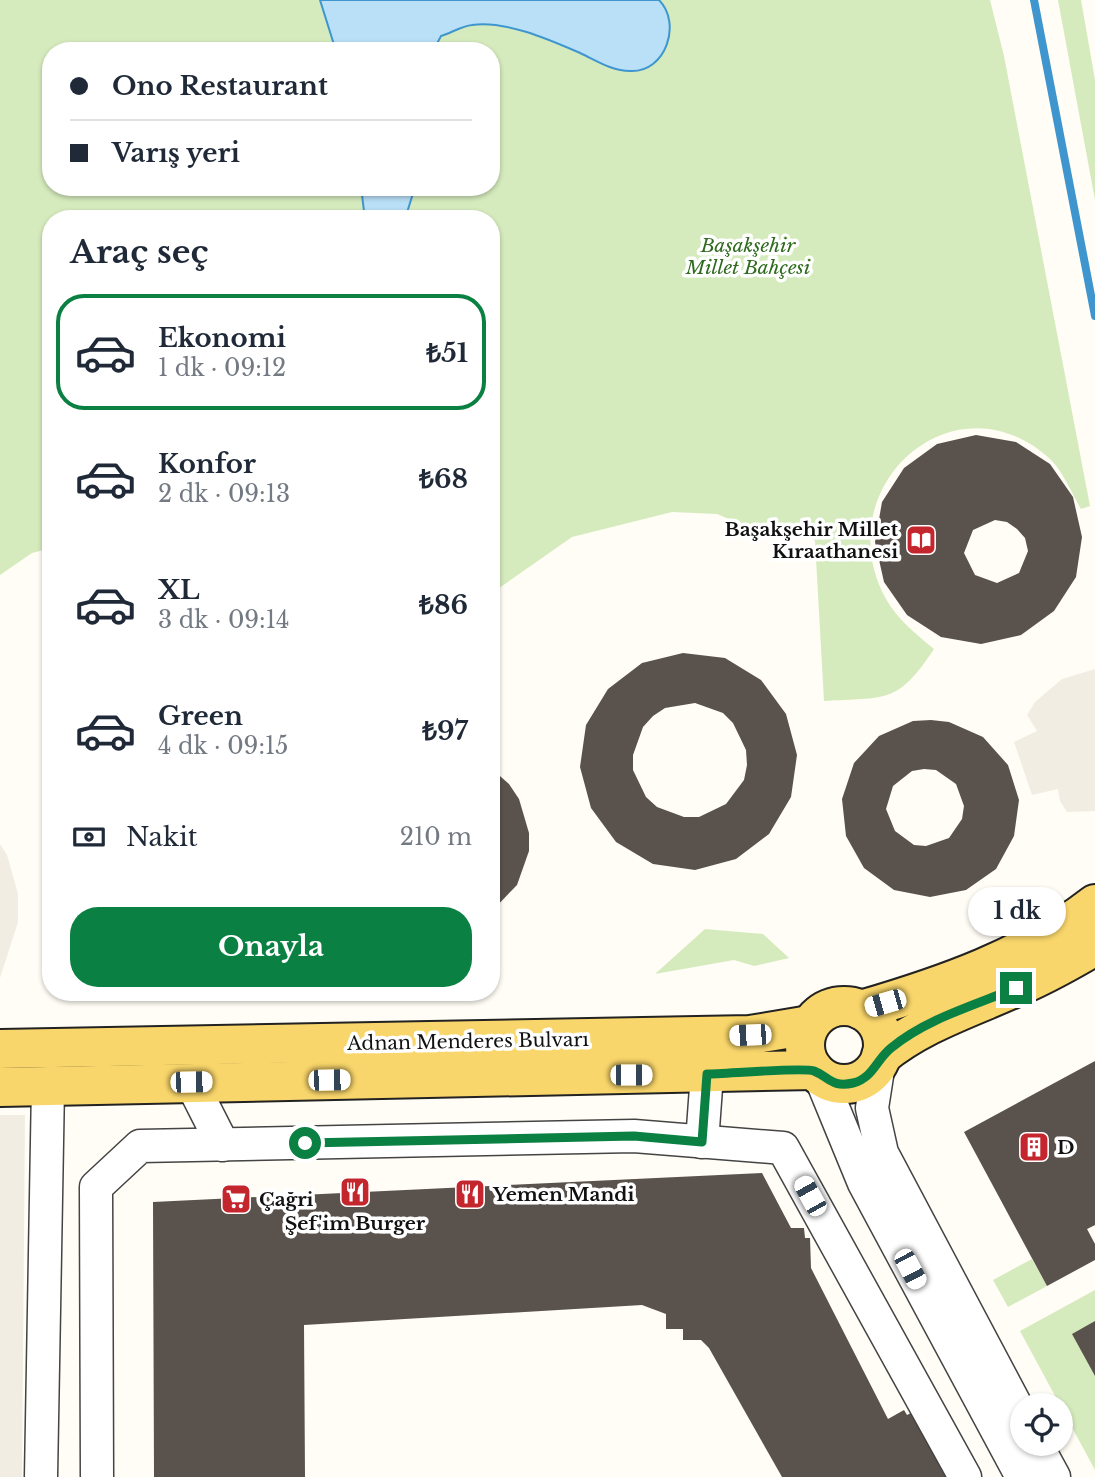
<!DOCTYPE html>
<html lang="tr">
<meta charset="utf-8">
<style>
body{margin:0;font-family:"Libre Baskerville",serif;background:#f2f2f3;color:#1f2937;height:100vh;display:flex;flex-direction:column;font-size:26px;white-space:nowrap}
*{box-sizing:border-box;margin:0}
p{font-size:23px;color:#747a83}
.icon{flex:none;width:38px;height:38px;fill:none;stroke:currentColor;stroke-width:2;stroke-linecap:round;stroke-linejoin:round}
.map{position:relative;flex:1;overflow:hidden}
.panel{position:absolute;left:42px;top:210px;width:458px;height:791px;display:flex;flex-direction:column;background:#fff;border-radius:28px;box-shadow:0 2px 5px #0004}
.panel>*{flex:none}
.banner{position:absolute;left:42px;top:42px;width:458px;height:154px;border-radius:28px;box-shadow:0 2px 5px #0004;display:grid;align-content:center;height:154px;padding:0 28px;background:#fff}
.fabs{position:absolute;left:1010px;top:1393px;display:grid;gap:14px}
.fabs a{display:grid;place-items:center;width:63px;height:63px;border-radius:50%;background:#fff;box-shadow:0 2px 5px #0004;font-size:35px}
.end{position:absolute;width:32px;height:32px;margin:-16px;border:9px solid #0b8043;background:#fff;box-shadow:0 0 0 4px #fff}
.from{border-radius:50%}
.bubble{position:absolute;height:49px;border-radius:24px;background:#fff;box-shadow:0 2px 5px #0004;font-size:23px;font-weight:800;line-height:49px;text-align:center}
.car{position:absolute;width:21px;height:42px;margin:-21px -10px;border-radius:9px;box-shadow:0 0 5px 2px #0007;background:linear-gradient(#fff 24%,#345 0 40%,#fff 0 76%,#345 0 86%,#fff 0)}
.banner b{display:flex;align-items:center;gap:24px;height:66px;font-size:26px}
.banner b+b{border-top:2px solid #e0e1e3}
.banner i{width:18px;height:18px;background:#1f2937}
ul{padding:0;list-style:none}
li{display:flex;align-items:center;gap:21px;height:116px;margin:0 14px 10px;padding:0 14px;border:4px solid transparent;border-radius:28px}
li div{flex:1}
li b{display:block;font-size:26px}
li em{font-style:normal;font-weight:800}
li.on{border-color:#0b8043}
li>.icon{width:63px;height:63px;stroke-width:1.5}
h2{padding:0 28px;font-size:32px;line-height:84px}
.pay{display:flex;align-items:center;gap:18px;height:77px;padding:0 28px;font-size:26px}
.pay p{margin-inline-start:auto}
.action{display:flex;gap:14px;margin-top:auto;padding:14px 28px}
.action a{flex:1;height:80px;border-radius:28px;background:#0b8043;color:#fff;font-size:28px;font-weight:800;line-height:80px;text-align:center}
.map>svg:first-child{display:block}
.green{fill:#d5ebbd;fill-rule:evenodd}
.plaza{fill:#f1ede2}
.water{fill:#b9e0f7;stroke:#3f96cf;stroke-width:2}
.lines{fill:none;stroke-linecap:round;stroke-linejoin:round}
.stream{stroke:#3f96cf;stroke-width:8}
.building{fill:#5a524d;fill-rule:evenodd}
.minor-casing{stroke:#444;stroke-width:35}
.major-casing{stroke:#222;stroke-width:42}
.minor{stroke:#fff;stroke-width:32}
.major{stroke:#f9d66b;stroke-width:38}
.route{stroke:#0b8043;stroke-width:9}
.labels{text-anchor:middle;stroke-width:7;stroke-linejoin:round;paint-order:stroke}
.park-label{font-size:19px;font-style:italic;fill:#2f6b1f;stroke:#fff}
.poi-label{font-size:19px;font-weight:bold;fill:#111;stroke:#fff;text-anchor:start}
.street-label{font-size:19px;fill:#111;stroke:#fff}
</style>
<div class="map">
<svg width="1095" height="1477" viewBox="0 0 1095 1477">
<rect width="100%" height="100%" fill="#fffdf5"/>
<g class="green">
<path d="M 0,0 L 990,0 L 1004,56 L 1090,506 L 1081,509 C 1072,494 1063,471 1050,459 C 954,371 825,488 886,599 C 897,619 917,635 934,649 C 897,705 886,697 824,701 L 815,541 L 806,534 L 772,537 L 717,514 L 672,512 L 572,537 L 492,593 L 492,219 L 51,219 L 51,548 L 32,553 L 0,575 ZM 51,51 L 492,51 L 492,187 L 51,187 Z"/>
<polygon points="1058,0 1081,0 1095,80 1095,200"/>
<polygon points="705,929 763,934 789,958 754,966 734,960 655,974"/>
<polygon points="1006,1210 1095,1225 1032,1259 1047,1286 1008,1307 993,1280 1032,1259"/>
<polygon points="1095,1290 1095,1470 1020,1331"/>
</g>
<g class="plaza">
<polygon points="1095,669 1095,811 1067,812 1060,801 1058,789 1032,795 1014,742 1037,731 1027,715 1035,702 1062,679"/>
<polygon points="0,844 7,855 18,894 18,922 0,978"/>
<polygon points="25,1115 22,1477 0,1477 0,1115"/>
</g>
<g class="water">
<path d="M 320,0 L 659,0 C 682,23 666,73 630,71 C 612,71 597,61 580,53 C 550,40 505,20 472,25 C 462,26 451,33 441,36 L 433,51 L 336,51 Z"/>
<polygon points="361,187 415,187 405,219 365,219"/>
</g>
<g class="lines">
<polyline class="stream" points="1034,0 1095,316"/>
</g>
<g class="building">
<path d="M 976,435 L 1016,442 L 1050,464 L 1073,497 L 1082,537 L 1076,577 L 1054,611 L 1021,635 L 981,644 L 941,637 L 907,615 L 884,582 L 875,542 L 882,502 L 904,468 L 937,444 ZM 995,520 L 1007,522 L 1017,529 L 1025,538 L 1028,551 L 1019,573 L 997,583 L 975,575 L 964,553 L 973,530 Z"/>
<path d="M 683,653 L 725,658 L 761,680 L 786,714 L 797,755 L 791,797 L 769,834 L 736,859 L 695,870 L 653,864 L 616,842 L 591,808 L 580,767 L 586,725 L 608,689 L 642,663 ZM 695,703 L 723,713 L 733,723 L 746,750 L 747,765 L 744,780 L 726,804 L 699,817 L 684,817 L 657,807 L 646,797 L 633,770 L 633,755 L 643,727 L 653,716 L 665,708 Z"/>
<path d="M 931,720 L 949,722 L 983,737 L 1008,765 L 1019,800 L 1014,836 L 996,869 L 966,890 L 930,897 L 894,890 L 864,868 L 846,836 L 842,799 L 854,763 L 879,736 L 913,721 ZM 924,769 L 936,770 L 956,784 L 964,806 L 962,819 L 949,838 L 926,846 L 914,845 L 895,831 L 886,809 L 893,786 L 912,771 Z"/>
<polygon points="492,769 509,784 519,799 529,833 529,851 517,885 492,911"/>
<polygon points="1095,1061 1095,1225 1087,1229 1095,1244 1095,1260 1047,1286 964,1132"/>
<polygon points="762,1173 791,1228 804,1228 805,1238 810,1238 811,1268 888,1419 904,1410 907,1415 911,1413 947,1477 782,1477 709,1348 701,1340 683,1340 683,1329 666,1329 666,1314 642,1305 304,1325 305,1477 154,1477 153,1202"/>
<polygon points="1095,1321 1095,1376 1072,1334"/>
</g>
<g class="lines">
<g class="minor-casing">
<g id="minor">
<polyline points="879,1063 872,1108 882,1153 1022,1417"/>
<polyline points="820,1076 864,1183 1022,1477"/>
<polyline points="191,1082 223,1145"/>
<polyline points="702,1142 707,1074"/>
<polyline points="1036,1444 1054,1477"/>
<polyline points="41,1477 48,1086"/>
<polyline points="97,1477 96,1187 140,1146 634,1136 783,1148 965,1477"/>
</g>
</g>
<g class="major-casing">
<g id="major">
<circle cx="844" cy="1045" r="39"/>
<path d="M 861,1010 C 943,986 1027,957 1095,904"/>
<polyline points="0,1049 750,1035 810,1025"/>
<path d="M 881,1056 C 920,1024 967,1009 1012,989 C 1041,977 1068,962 1095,946"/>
<polyline points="0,1087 814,1070"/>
</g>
</g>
<use href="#minor" class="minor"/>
<use href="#major" class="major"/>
</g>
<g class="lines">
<path class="route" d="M 305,1143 L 634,1136 L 702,1142 L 707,1074 C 724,1074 804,1067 814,1071 C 829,1077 832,1088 853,1083 C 873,1078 876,1060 891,1048 C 926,1019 975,1005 1016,988"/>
</g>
<defs>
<g id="library-square" transform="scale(1.575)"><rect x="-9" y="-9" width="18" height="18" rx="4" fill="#c4262e" stroke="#fff"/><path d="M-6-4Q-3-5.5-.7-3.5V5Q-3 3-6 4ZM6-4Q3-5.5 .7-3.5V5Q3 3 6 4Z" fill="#fff"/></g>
<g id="building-square" transform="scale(1.575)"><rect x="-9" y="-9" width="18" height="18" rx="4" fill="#c4262e" stroke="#fff"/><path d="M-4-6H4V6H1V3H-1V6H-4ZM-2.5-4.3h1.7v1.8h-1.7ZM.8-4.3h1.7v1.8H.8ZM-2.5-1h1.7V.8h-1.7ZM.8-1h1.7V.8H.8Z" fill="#fff"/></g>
<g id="restaurant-square" transform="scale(1.575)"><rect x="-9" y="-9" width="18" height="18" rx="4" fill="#c4262e" stroke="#fff"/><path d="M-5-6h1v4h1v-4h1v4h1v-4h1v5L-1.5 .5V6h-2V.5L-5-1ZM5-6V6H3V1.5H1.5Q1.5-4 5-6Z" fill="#fff"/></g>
<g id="supermarket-square" transform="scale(1.575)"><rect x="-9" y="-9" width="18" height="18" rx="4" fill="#c4262e" stroke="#fff"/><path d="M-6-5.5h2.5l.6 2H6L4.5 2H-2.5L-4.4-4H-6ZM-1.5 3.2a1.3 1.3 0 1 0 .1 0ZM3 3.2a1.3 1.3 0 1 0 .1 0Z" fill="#fff"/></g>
</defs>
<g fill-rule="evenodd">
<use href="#library-square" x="921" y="540"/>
<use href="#building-square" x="1034" y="1147"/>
<use href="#restaurant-square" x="355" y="1192"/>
<use href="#restaurant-square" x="470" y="1194"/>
<use href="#supermarket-square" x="236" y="1199"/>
</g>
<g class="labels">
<g class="park-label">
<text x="748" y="252">Başakşehir<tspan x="748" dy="22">Millet Bahçesi</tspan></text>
</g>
<g class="poi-label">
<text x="898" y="536" text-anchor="end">Başakşehir Millet<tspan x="898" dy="22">Kıraathanesi</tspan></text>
<text x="1057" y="1154">D</text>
<text x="493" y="1201">Yemen Mandi</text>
<text x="259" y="1206">Çağri</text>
<text x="355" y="1230" text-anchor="middle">Şef'im Burger</text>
</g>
<g class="street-label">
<text transform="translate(468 1041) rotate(-1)" y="7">Adnan Menderes Bulvarı</text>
</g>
</g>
</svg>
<div class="fabs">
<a><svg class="icon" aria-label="locate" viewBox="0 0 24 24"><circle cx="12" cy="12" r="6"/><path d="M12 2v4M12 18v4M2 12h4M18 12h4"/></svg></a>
</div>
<i class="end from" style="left:305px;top:1143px"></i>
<i class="end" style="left:1016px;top:988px"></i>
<div class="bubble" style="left:968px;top:887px;width:98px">1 dk</div>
<i class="car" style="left:885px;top:1003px;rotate:254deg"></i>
<i class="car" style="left:750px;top:1035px;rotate:268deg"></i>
<i class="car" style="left:631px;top:1075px;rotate:90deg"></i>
<i class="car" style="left:329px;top:1080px;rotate:89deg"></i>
<i class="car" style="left:191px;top:1082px;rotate:89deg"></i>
<i class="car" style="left:810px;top:1196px;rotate:331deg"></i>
<i class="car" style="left:910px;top:1269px;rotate:152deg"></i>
<div class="banner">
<b><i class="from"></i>Ono Restaurant</b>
<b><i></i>Varış yeri</b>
</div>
<section class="panel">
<h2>Araç seç</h2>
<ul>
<li class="on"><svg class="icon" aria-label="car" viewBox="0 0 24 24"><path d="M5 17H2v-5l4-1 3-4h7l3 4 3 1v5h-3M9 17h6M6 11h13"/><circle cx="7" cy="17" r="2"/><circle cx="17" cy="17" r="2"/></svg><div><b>Ekonomi</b><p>1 dk · 09:12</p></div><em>₺51</em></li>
<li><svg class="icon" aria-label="car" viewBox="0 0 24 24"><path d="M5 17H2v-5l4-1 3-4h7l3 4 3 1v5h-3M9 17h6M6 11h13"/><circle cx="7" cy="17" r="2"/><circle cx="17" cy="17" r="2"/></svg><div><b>Konfor</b><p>2 dk · 09:13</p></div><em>₺68</em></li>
<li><svg class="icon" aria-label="car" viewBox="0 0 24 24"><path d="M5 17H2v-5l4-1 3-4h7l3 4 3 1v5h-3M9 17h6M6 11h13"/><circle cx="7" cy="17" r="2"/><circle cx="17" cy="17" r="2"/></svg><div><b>XL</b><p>3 dk · 09:14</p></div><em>₺86</em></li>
<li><svg class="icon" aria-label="car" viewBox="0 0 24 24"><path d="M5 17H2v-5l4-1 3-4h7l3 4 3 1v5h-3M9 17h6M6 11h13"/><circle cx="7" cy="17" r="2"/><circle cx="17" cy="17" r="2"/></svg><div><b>Green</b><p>4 dk · 09:15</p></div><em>₺97</em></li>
</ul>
<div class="pay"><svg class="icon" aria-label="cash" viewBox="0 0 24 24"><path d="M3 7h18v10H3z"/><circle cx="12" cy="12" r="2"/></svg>Nakit<p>210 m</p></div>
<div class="action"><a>Onayla</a></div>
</section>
</div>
